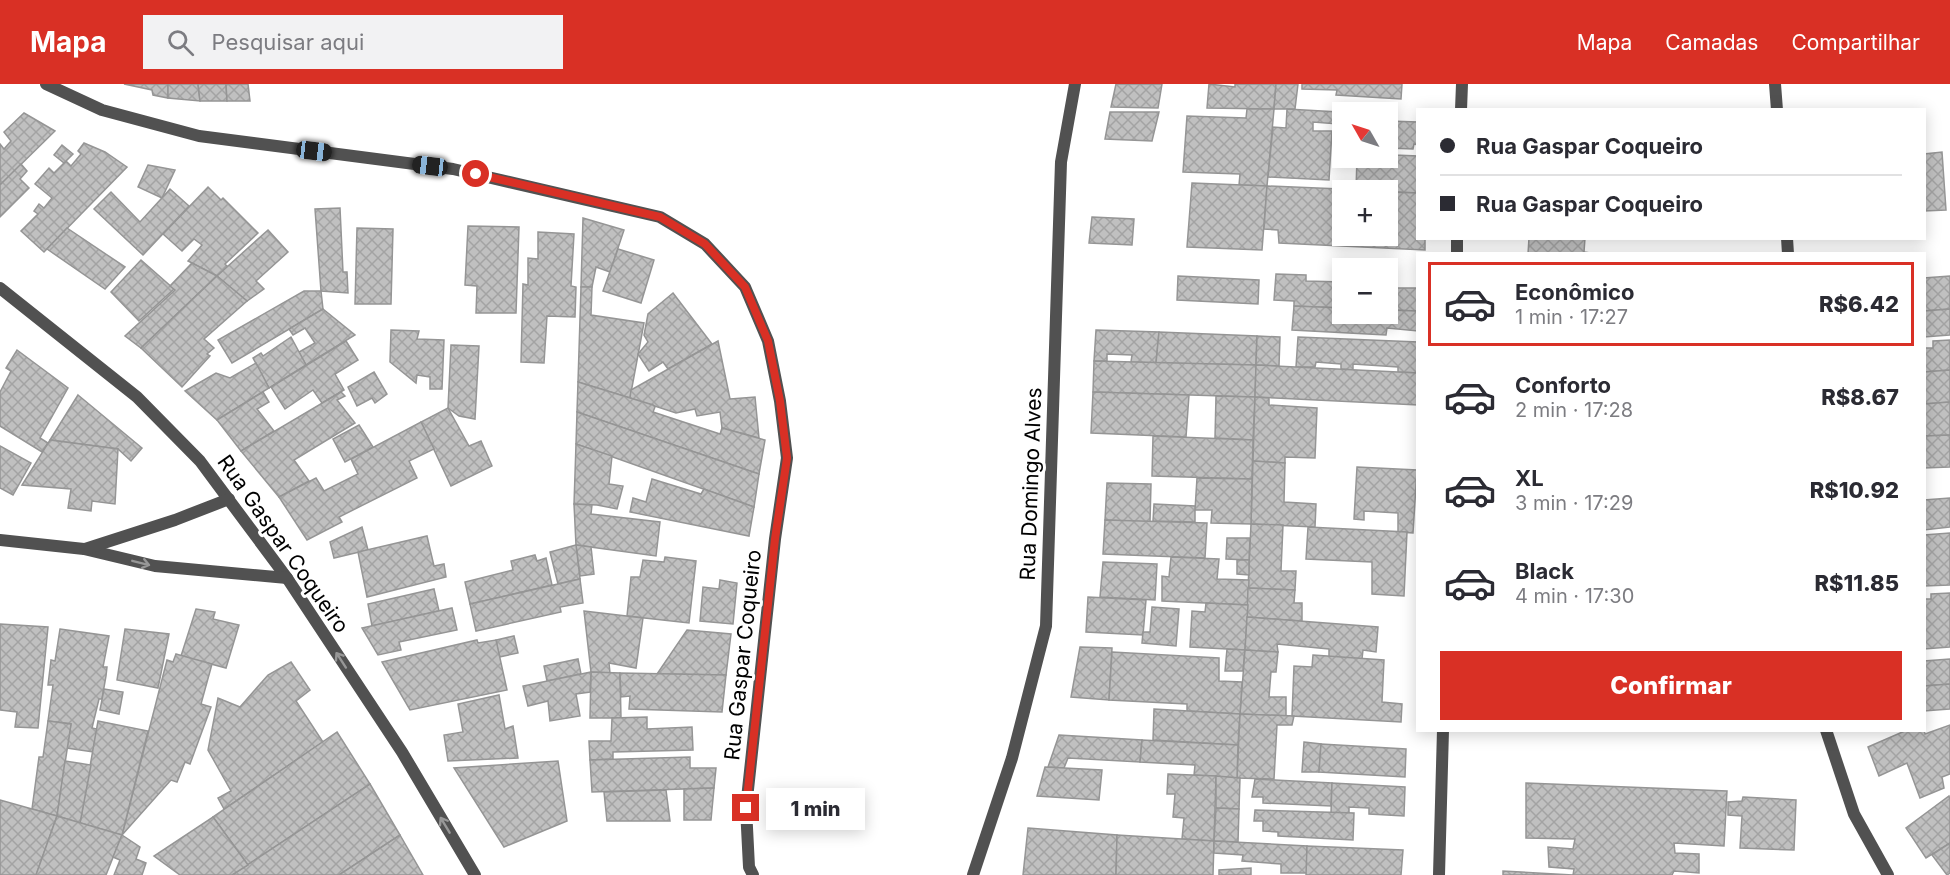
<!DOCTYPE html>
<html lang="pt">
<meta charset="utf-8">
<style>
body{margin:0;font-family:Inter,sans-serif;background:#f2f2f3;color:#2b2b33;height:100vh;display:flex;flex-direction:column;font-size:22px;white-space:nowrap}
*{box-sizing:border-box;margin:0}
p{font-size:20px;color:#7c7c81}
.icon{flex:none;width:33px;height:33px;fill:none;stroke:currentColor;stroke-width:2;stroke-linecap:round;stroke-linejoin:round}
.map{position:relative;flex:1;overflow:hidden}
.panel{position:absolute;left:1416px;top:168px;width:510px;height:480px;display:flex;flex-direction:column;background:#fff;border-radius:0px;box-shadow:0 3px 15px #0003}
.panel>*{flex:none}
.hud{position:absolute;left:1416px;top:24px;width:510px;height:132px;border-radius:0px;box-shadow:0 3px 15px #0003;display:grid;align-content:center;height:132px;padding:0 24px;background:#fff}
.needle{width:39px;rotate:309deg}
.fabs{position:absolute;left:1332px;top:18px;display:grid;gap:12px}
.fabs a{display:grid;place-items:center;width:66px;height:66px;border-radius:0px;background:#fff;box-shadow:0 3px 15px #0003;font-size:30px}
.end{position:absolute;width:27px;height:27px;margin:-14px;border:8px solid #d93025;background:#fff;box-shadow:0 0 0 3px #fff}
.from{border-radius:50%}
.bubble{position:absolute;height:42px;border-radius:0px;background:#fff;box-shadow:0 3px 15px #0003;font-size:20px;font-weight:800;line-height:42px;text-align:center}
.car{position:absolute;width:18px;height:36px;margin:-18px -9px;border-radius:8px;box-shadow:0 0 4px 2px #0007;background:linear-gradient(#222 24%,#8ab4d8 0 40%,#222 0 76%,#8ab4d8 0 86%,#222 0)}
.hud b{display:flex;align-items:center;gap:21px;height:57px;font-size:22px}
.hud b+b{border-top:2px solid #e1e1e2}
.hud i{width:15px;height:15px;background:#2b2b33}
ul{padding:10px 0 0;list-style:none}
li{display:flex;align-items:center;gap:18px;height:84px;margin:0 12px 9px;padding:0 12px;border:3px solid transparent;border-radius:0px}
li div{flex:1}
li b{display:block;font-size:22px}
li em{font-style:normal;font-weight:800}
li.selected{border-color:#d93025}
li>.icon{width:54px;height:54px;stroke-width:1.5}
.primary-button{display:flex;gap:12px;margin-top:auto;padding:12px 24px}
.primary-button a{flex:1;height:69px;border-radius:0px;background:#d93025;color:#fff;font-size:24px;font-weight:800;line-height:69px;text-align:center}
header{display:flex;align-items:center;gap:36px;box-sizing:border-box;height:84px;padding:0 30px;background:#d93025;color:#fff}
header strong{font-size:28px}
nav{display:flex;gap:33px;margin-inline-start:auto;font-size:21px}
.search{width:420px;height:54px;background:#f2f2f3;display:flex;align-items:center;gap:15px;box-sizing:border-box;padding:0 21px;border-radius:0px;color:#7c7c81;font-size:22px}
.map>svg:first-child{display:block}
.building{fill:url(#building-cross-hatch);stroke:#959595;stroke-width:1.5}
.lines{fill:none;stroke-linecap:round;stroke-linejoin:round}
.street{stroke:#515151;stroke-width:12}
.oneway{stroke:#979797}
.route{stroke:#d93025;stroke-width:8}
.labels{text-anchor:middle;stroke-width:6;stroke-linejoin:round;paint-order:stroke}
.street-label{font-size:21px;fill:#000;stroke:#fff}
</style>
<header>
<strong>Mapa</strong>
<div class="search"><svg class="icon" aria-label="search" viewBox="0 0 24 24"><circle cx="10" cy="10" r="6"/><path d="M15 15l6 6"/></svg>Pesquisar aqui</div>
<nav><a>Mapa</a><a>Camadas</a><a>Compartilhar</a></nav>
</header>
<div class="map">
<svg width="1950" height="791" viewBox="0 0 1950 791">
<defs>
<pattern id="building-cross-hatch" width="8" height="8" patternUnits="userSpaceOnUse" patternTransform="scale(1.5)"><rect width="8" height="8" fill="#c0c0c0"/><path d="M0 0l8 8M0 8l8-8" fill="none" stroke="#a3a3a3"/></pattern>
</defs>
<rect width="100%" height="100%" fill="#fff"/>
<g class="building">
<polygon points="124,0 168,0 168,14 153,11 152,6"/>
<polygon points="168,0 198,0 200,17 168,14"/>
<polygon points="198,0 226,0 227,17 200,17"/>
<polygon points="226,0 248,0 250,17 227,17"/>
<polygon points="1116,0 1162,0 1158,24 1111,23"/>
<polygon points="1209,0 1235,3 1235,0 1276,0 1274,25 1207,24"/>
<polygon points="1276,0 1298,0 1295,25 1274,25"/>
<polygon points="1302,0 1402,0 1401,15 1336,11 1337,6 1302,5"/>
<polygon points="1247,25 1274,25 1267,102 1239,101 1240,90 1183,88 1187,32 1246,34"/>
<polygon points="1287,25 1339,28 1338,40 1313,38 1313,47 1332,47 1329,96 1268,93 1273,43 1286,44"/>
<polygon points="1110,28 1159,28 1152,57 1105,55"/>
<polygon points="24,29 55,47 0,101 0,60 4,65 11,57 4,48"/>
<polygon points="1388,37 1418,38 1418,61 1414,60 1413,65 1388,64"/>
<polygon points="84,59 105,68 127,83 44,168 21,147 38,130 34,127 39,120 44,124 52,114 35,100 49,84 54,89 66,77 71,82 81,70 78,67"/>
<polygon points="62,61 73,70 64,79 54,71"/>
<polygon points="1388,64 1394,64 1394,71 1418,72 1418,109 1356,106 1357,74 1388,74"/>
<polygon points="1942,68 1946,126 1924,127 1924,70"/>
<polygon points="21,80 27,87 20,95 29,104 0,133 0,101"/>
<polygon points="148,81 175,86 162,114 138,103"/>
<polygon points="1192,99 1267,102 1262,166 1187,163"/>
<polygon points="1267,102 1365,106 1342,106 1342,152 1388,152 1388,108 1418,109 1418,154 1425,154 1425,166 1279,159 1278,146 1264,145"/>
<polygon points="208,103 221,116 223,114 258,149 225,180 228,183 217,192 188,177 202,161 194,155 182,167 163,150"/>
<polygon points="170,105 189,122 143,171 94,125 111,108 140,138"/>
<polygon points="340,124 343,188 347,188 348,209 321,207 315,125"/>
<polygon points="1092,133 1134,135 1132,161 1089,159"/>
<polygon points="583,134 624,146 610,188 596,183 592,203 581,203"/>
<polygon points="468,142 519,143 516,229 476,229 477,202 465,201"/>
<polygon points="67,144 125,183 105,205 47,165"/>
<polygon points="357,144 393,145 391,220 355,220"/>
<polygon points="268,146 288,168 256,197 264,205 247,217 217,192"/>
<polygon points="538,148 574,150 571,202 576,203 575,233 547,232 544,279 521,278 523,200 528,201 528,174 538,175"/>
<polygon points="1529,154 1585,154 1584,168 1597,170 1528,170"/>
<polygon points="618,165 654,176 641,219 603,207"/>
<polygon points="141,176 174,205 139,237 111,208"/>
<polygon points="192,179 217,192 141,264 125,252 175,206 170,202"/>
<polygon points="1276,190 1306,191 1306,197 1342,198 1342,224 1294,222 1294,217 1274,216"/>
<polygon points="217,192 247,217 204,255 214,264 207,270 210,272 182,303 141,264"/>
<polygon points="1178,192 1259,196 1258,220 1177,216"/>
<polygon points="1950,192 1950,225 1924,227 1924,194"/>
<polygon points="581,203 592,203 591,231 644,239 630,314 578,298"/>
<polygon points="1388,204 1418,204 1418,227 1388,226"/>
<polygon points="304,207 321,207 323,225 232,279 218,256"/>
<polygon points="673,209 712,260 668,285 663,278 649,287 638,270 648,258 644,251 648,230"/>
<polygon points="1294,222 1342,224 1342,230 1388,230 1388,226 1418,227 1418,247 1387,244 1386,251 1292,246"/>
<polygon points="323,225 355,251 306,281 299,268 315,259 305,244 293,251 289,245"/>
<polygon points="1950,225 1950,251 1924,253 1924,227"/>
<polygon points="391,246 419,247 417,255 444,256 442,305 430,305 430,293 417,291 416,299 390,278"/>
<polygon points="1096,246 1159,248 1156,279 1131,278 1132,271 1107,270 1107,277 1094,277"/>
<polygon points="1159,248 1257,252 1256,281 1156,279"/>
<polygon points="1257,252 1280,253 1279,282 1256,281"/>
<polygon points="291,253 306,281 269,304 253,274 261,269 263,272"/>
<polygon points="1298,253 1418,258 1418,289 1398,288 1398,283 1353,280 1353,286 1341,285 1341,280 1316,278 1315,283 1296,283"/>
<polygon points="1950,256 1950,286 1924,288 1924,264 1933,264 1933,257"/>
<polygon points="346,257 358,276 335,290 344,306 322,319 313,306 285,325 271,303"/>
<polygon points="718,257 730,315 755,313 759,354 722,344 720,328 697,332 695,325 676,329 630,314 631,306"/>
<polygon points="451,261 479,262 475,335 459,332 448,324"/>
<polygon points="17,266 68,304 40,354 48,359 42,368 0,342 0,308 11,287 6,284"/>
<polygon points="1094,277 1256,281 1255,313 1093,308"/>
<polygon points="256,279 269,304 217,336 185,307 216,289 230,294"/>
<polygon points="1256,281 1418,289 1418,321 1255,313"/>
<polygon points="1950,286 1950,318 1924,320 1924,288"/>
<polygon points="374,288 387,310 375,319 372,314 357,322 348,303"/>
<polygon points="578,298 653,321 655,323 653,328 720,350 722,344 765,356 759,390 577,328"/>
<polygon points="263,308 269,318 257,325 274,347 241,367 217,336"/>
<polygon points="341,308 345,312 337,316 355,339 294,376 309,397 279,413 241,367"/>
<polygon points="1093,308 1189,311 1186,353 1091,349"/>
<polygon points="78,311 142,364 131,377 118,365 50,356"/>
<polygon points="1216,312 1255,313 1253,356 1215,354"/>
<polygon points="1255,313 1269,314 1269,321 1317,324 1315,374 1285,373 1285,379 1253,377"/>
<polygon points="1950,318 1950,351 1924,352 1924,320"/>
<polygon points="448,324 469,362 481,357 492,382 451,402 421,338"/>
<polygon points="577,328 759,390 754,423 576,360"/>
<polygon points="421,338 434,365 409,377 417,394 339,433 342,438 307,456 279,413 316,394 324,407 358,390 351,375"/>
<polygon points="359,341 373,363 345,378 333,355"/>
<polygon points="1950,351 1950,383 1924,384 1924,352"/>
<polygon points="1153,352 1253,356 1252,395 1152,392"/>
<polygon points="50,356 118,365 115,420 92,417 91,427 68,424 71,405 22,401"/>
<polygon points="576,360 612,372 609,400 623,402 617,425 597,421 574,420"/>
<polygon points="0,362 31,379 13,411 0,404"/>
<polygon points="1253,377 1285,379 1284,418 1316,420 1315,443 1251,440"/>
<polygon points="1357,383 1417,386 1413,449 1398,448 1398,429 1364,427 1364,436 1354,435"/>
<polygon points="1197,394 1252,395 1251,440 1211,439 1212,426 1195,426"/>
<polygon points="652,395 701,410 704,405 754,423 749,452 630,428 633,414 646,418"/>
<polygon points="1107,399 1151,400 1150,438 1105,436"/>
<polygon points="1950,414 1950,443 1924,446 1924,416"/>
<polygon points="574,420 592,421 591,430 660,438 656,472 576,461"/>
<polygon points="1154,420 1195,422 1195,438 1153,437"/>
<polygon points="1105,436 1207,439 1205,474 1103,470"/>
<polygon points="1251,440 1283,441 1281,487 1296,487 1295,506 1248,504"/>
<polygon points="362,443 368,466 334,474 330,458"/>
<polygon points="1308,443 1407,448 1404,512 1372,510 1372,478 1306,475"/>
<polygon points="1950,449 1950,501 1924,502 1924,451"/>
<polygon points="427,452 434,482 444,480 446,493 367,513 358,468"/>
<polygon points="1227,454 1250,454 1249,476 1226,475"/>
<polygon points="576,461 591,463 594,490 580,492"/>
<polygon points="576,461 580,495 558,500 550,468"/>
<polygon points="535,471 537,477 546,474 552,501 470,520 465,498 513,486 511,477"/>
<polygon points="665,473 696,477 689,539 627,532 631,493 640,493 643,476 664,478"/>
<polygon points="1171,473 1219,475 1217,495 1249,496 1248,521 1162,517 1162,492 1169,493"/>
<polygon points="1237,476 1249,476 1249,491 1237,490"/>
<polygon points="1103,478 1157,480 1155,516 1100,513"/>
<polygon points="580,495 583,519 560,523 561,528 476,547 470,520"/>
<polygon points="720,496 737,499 733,540 700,537 703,503 719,505"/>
<polygon points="1248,504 1295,506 1294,519 1302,519 1302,537 1247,533"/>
<polygon points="434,505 439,527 372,542 368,520"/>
<polygon points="1950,509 1950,563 1924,565 1924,515 1931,515 1931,510"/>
<polygon points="1088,513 1146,516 1143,551 1086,548"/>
<polygon points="1206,519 1248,521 1245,566 1190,563 1192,527 1205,528"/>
<polygon points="1152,523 1179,525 1176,562 1142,559 1143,548 1150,548"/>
<polygon points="452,524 457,546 399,558 401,566 378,571 362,544"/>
<polygon points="196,525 215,528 213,535 239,541 226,584 181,572"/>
<polygon points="584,527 643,534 636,584 609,579 610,589 591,588"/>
<polygon points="1247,533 1378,543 1376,568 1363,566 1362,575 1329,573 1329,565 1277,560 1278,568 1245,566"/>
<polygon points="0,540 48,543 38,644 15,643 17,628 0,626"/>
<polygon points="60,545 109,552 103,583 107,583 106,592 102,615 99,615 92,644 97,645 93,668 67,664 71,640 48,637 53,601 48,601 51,576 55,577"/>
<polygon points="125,545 169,550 158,604 117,596"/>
<polygon points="687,546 731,550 726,591 657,590"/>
<polygon points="514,552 518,569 499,573 496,556"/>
<polygon points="477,556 478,559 496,556 507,606 410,626 382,578"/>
<polygon points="1080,563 1112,564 1109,616 1071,613"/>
<polygon points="1227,565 1245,566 1243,587 1225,587"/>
<polygon points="1245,566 1278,568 1276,588 1271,588 1269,613 1286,613 1286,632 1240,630"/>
<polygon points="1112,568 1219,574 1219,597 1242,598 1240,630 1187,627 1187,620 1109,616"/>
<polygon points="176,570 212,580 201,620 211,623 190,680 185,678 177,698 171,696 122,751 167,576 173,578"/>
<polygon points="1313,571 1384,576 1382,618 1402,620 1401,638 1292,632 1294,582 1312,583"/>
<polygon points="578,575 581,590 547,597 544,582"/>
<polygon points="1950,575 1950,600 1924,602 1924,577"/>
<polygon points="291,578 310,606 296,617 323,658 224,725 218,714 231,707 208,666 218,614 240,623 268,591"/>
<polygon points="591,588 620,589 621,634 590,634"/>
<polygon points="591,588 590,608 576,610 580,632 550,637 548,617 528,622 523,602"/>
<polygon points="620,589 726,591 722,628 629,625 630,612 621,613"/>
<polygon points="1950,600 1950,625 1924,627 1924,602"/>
<polygon points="104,605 123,608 119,630 100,626"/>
<polygon points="499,611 505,645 513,642 518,674 448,677 444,651 463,648 458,620"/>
<polygon points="1154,625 1240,630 1238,661 1153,656"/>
<polygon points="1240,630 1294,632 1292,641 1277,641 1274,695 1237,694"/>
<polygon points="647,633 647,645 692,643 693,666 613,668 613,675 590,676 589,657 611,657 612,634"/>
<polygon points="48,637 71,640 57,732 32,725 39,673 43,673"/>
<polygon points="98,637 148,647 122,751 80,739"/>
<polygon points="1950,641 1950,690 1942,693 1944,704 1920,714 1907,679 1879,692 1868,663 1907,646 1924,646 1925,650"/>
<polygon points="337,648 370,700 248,781 213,733"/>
<polygon points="1059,651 1142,656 1140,678 1068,674 1064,684 1048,683"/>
<polygon points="1142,656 1238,661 1237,694 1194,691 1195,681 1140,678"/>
<polygon points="1304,658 1321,660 1319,688 1302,688"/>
<polygon points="1321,660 1406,665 1405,693 1319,688"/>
<polygon points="690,673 690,684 716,684 714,704 592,708 590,676"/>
<polygon points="65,677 91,681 80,739 57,732"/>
<polygon points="558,677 567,737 504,763 454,684"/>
<polygon points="1045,683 1102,686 1099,716 1037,712"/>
<polygon points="1168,690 1216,692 1214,757 1182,755 1184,734 1173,733 1175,710 1167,710"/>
<polygon points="1216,692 1240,694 1239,725 1216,724"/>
<polygon points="1255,695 1332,699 1331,722 1263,719 1263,713 1252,713"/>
<polygon points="1332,699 1405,703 1404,732 1369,730 1369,724 1349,723 1349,729 1331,729"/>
<polygon points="1526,699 1727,707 1724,762 1674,759 1675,769 1699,770 1699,789 1674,787 1672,791 1503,791 1503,787 1573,791 1574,785 1549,783 1548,763 1573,765 1575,755 1526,754"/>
<polygon points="370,700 400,751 339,791 232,791"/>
<polygon points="714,704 711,736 684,736 684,705"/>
<polygon points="666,706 670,737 607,737 604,708"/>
<polygon points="1949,712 1950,715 1950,759 1926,774 1906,744"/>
<polygon points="1743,713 1796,716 1794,766 1740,764 1742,732 1728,731 1728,718 1742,717"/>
<polygon points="0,716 57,732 36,791 0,791"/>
<polygon points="1216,724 1239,725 1238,758 1214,757"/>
<polygon points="1255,726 1354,729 1353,756 1278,752 1278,748 1263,747 1263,737 1254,737"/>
<polygon points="57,732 122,751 106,791 36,791"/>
<polygon points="213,733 248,781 232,791 180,791 154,772"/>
<polygon points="1028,744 1117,751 1116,791 1023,791"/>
<polygon points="122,751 140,763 136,775 146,779 142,791 114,791 120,776 113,773"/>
<polygon points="400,751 423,791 339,791"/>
<polygon points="1117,751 1214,757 1213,791 1116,791"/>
<polygon points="1214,757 1307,762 1307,789 1281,789 1281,780 1242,777 1243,771 1214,769"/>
<polygon points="1950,759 1950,789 1947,791 1932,771"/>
<polygon points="1307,762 1403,766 1401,791 1306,791"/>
<polygon points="1251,784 1251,791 1219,791 1219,786"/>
</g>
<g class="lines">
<g class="street">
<polyline points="46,0 102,26 199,52 453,85 660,133 705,160 745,203 768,257 780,317 787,374 775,455 746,724 749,783 753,791"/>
<polyline points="1775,0 1777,26"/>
<polyline points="1461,26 1462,0"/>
<polyline points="1787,154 1788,170"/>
<polyline points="1457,170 1457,154"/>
<polyline points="0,204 137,313 200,377 287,494 402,668 475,791"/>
<polyline points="0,456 84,465 155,482 287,494"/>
<polyline points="85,465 175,436 229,415"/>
<polyline points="1826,646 1854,730 1888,791"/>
<polyline points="973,791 1012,674 1046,542 1061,78 1075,0"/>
<polyline points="1439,791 1443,646"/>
</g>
</g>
<defs><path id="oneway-shaft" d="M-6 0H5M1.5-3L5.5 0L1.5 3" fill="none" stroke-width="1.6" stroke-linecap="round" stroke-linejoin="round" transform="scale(1.5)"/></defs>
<g class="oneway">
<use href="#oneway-shaft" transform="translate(141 479) rotate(14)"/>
<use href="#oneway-shaft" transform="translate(341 576) rotate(-123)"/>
<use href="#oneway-shaft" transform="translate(445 741) rotate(-121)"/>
</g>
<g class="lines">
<polyline class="route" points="476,90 660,133 705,160 745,203 768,257 780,317 787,374 775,455 746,724"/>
</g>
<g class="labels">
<g class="street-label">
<text transform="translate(1031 400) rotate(-88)" y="7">Rua Domingo Alves</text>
<text transform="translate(283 460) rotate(55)" y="7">Rua Gaspar Coqueiro</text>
<text transform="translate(743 571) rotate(-84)" y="7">Rua Gaspar Coqueiro</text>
</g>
</g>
</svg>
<div class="fabs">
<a><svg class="needle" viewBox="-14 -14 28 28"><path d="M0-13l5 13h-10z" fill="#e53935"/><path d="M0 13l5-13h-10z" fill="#7c7c81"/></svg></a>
<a>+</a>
<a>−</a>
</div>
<i class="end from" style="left:476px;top:90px"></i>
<i class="end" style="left:746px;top:724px"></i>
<div class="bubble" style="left:766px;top:704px;width:99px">1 min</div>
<i class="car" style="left:314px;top:67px;rotate:97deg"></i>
<i class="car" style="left:430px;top:82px;rotate:277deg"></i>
<div class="hud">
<b><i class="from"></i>Rua Gaspar Coqueiro</b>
<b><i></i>Rua Gaspar Coqueiro</b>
</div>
<section class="panel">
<ul>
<li class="selected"><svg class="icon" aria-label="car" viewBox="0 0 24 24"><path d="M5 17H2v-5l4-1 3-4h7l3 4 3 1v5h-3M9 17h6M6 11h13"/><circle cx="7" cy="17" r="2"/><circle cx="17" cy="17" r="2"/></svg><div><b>Econômico</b><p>1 min · 17:27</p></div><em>R$6.42</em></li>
<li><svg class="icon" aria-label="car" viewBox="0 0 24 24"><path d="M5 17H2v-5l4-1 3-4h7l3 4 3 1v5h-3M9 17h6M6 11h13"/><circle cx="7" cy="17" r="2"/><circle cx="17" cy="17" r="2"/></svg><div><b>Conforto</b><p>2 min · 17:28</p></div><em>R$8.67</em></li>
<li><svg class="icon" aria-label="car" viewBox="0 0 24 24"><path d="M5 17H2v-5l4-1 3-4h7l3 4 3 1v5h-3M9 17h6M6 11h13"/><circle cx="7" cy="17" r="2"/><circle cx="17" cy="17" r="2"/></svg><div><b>XL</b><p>3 min · 17:29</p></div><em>R$10.92</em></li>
<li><svg class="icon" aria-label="car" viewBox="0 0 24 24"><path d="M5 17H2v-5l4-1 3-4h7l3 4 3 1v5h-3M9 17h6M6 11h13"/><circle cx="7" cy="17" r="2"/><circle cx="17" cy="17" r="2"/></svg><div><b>Black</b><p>4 min · 17:30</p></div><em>R$11.85</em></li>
</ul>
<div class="primary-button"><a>Confirmar</a></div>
</section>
</div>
